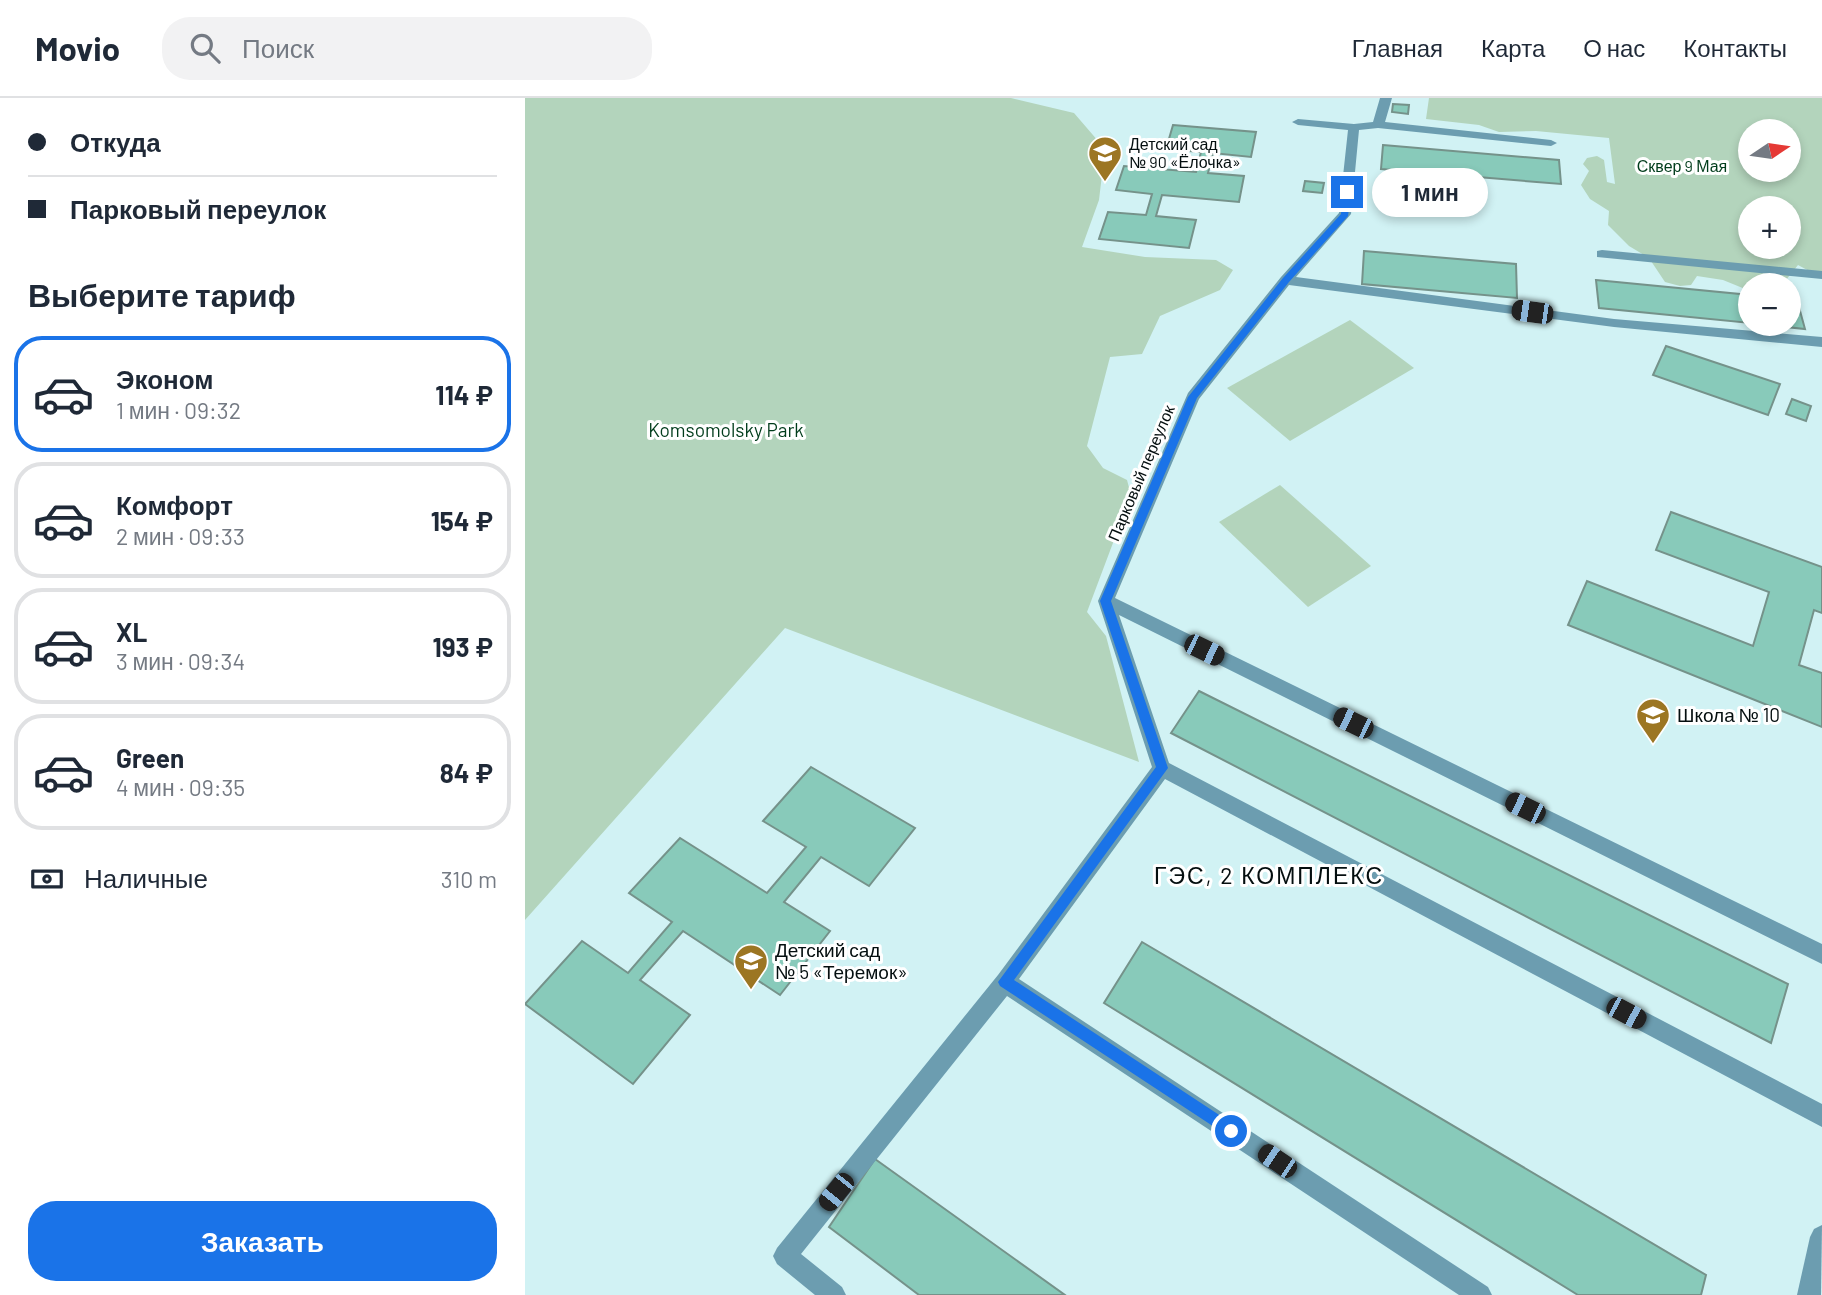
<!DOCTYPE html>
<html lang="ru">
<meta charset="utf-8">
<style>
body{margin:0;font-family:Barlow,sans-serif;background:#f2f2f3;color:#1f2937;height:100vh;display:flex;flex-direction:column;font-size:26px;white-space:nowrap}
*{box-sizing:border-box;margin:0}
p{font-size:23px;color:#747a83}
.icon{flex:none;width:38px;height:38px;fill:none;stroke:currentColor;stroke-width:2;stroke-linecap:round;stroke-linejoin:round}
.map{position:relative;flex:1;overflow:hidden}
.panel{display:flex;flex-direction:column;background:#fff;width:525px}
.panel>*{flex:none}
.guide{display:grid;align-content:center;height:154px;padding:0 28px;background:#fff}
.needle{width:46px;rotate:77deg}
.fabs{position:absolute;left:1213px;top:21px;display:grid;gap:14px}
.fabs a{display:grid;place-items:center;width:63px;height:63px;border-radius:50%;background:#fff;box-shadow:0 4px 10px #0003;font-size:35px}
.end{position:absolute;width:32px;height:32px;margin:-16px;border:9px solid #1a73e8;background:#fff;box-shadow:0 0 0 4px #fff}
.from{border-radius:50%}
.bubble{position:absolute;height:49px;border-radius:24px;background:#fff;box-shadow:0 4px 10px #0003;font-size:23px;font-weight:700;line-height:49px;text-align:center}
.car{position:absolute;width:21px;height:42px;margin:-21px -10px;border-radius:9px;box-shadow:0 0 5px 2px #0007;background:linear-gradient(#222 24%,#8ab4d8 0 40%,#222 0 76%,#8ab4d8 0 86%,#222 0)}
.guide b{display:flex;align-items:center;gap:24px;height:66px;font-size:26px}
.guide b+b{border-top:2px solid #e0e1e3}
.guide i{width:18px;height:18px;background:#1f2937}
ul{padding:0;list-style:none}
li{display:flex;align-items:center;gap:21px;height:116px;margin:0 14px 10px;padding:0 14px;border:4px solid #e0e1e3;border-radius:28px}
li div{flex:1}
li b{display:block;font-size:26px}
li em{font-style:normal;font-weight:700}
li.on{border-color:#1a73e8}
li>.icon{width:63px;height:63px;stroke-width:1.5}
h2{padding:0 28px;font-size:32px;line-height:84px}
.pay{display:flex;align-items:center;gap:18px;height:77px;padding:0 28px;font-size:26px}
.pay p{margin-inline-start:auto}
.action{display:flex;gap:14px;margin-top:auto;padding:14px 28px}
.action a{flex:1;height:80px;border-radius:28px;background:#1a73e8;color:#fff;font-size:28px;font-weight:700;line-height:80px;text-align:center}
header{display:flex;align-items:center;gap:42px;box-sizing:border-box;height:98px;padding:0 35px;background:#fff;border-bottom:2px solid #e0e1e3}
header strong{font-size:33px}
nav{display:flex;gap:38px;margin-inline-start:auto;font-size:24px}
.search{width:490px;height:63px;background:#f2f2f3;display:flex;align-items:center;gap:18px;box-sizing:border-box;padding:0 24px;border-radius:28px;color:#747a83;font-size:26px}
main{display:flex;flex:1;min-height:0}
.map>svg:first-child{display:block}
.green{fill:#b3d4bc;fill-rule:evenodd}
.building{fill:#88caba;stroke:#75928a;stroke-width:2}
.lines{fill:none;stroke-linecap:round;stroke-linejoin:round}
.minor{fill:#6c9db0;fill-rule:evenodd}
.route{fill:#1a73e8}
.labels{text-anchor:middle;stroke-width:6;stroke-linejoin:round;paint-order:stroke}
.far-poi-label{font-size:16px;fill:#040e0f;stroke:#fff;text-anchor:start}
.far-park-label{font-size:16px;fill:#003c1b;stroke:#fff}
.far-street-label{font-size:16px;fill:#040e0f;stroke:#fff}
.park-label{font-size:19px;fill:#003c1b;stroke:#fff}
.poi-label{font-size:19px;fill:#040e0f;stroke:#fff;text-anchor:start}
.quarter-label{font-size:23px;letter-spacing:2px;fill:#040e0f;stroke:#fff}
</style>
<header>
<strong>Movio</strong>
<div class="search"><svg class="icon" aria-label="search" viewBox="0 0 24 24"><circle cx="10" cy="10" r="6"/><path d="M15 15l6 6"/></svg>Поиск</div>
<nav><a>Главная</a><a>Карта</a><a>О нас</a><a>Контакты</a></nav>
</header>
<main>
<section class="panel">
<div class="guide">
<b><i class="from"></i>Откуда</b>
<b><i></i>Парковый переулок</b>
</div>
<h2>Выберите тариф</h2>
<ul>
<li class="on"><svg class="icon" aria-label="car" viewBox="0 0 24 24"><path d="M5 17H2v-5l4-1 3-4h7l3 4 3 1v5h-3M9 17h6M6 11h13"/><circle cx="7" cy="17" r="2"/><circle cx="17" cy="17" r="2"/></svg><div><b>Эконом</b><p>1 мин · 09:32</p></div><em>114 ₽</em></li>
<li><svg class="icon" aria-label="car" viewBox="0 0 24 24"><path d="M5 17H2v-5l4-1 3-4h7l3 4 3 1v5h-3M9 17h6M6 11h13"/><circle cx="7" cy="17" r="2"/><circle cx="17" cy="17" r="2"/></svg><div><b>Комфорт</b><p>2 мин · 09:33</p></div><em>154 ₽</em></li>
<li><svg class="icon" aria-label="car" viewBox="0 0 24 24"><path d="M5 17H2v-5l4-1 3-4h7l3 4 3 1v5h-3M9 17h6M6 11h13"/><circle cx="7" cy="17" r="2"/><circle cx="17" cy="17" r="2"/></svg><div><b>XL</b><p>3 мин · 09:34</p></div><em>193 ₽</em></li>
<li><svg class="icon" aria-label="car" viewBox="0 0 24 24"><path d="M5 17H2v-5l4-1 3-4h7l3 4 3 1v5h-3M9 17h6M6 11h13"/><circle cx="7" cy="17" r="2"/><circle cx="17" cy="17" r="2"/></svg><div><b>Green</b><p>4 мин · 09:35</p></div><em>84 ₽</em></li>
</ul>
<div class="pay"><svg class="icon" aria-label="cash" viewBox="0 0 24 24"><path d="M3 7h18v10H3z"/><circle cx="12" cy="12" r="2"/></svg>Наличные<p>310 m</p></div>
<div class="action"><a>Заказать</a></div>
</section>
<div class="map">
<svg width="1297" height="1197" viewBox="0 0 1297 1197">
<rect width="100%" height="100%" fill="#d1f2f4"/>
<g class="green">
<polygon points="0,0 486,0 549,15 580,51 574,102 557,149 620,159 691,162 708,172 695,192 635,218 617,256 585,259 562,348 578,370 602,382 606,397 562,514 581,538 614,664 260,530 0,822"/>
<path d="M 904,0 L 1297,0 L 1297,180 L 1273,167 L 1257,187 L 1225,187 L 1225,193 L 1198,182 L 1172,178 L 1166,187 L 1155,188 L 1140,184 L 1124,160 L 1104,148 L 1083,127 L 1084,113 L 1065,101 L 1056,87 L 1064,73 L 1058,66 L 1062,60 L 1072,58 L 1079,62 L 1082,84 L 1090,86 L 1084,40 L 1011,33 L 974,34 L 954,27 L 901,21 ZM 1225,33 L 1264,33 L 1264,72 L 1225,72 ZM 1225,110 L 1264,110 L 1264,149 L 1225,149 Z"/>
<polygon points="825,222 889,270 765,343 702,290"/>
<polygon points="755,387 846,468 783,509 694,424"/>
</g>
<g class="building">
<polygon points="868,6 884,7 883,16 867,14"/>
<polygon points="648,27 731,34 726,59 688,55 683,75 719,78 714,104 637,97 631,118 671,122 664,150 574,141 583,114 621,117 627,96 591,92 599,68 671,74 676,54 641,51"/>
<polygon points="858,47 1034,62 1036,86 856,71"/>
<polygon points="780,83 799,85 797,95 778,93"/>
<polygon points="839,153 991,166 992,200 837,186"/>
<polygon points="1071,182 1225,197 1225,225 1074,210"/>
<polygon points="1264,201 1272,202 1280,231 1233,226 1264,226"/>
<polygon points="1141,248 1255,286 1243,317 1128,277"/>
<polygon points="1267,301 1286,308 1281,323 1261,316"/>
<polygon points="1146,414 1297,469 1297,515 1289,512 1274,567 1297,575 1297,629 1043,527 1062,483 1228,548 1244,494 1131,452"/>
<polygon points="674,593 1263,886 1246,945 646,635"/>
<polygon points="286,669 390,730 344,788 296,759 259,804 305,833 255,897 158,833 115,882 165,917 108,986 0,906 57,843 103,875 147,824 104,795 155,740 242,795 281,749 238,723"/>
<polygon points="617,844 1181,1177 1176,1197 1053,1197 579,905"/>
<polygon points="350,1061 540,1197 394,1197 304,1129"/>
</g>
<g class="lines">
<g class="minor">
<polygon points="855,0 867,0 860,24 1026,42 1032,45 1026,48 853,30 834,32 826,116 771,179 1089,221 1297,239 1297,249 1089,229 764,187 674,301 590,500 1297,846 1297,866 594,517 644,665 1297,1006 1297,1029 640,681 494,881 963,1189 967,1197 934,1197 482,898 276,1156 317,1189 321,1197 290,1197 252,1166 248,1158 252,1150 473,877 627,669 573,503 663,295 756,179 814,115 823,32 773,27 767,24 773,21 829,26 848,24"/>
<polygon points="1077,152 1297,173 1297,181 1072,159 1072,153"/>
<polygon points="1297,1127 1296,1197 1272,1197 1285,1139 1289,1131"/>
</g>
</g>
<polygon class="route" points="822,92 826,94 823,118 764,184 672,300 586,503 643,670 489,882 711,1028 713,1033 711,1038 706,1040 475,888 473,884 631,669 575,503 663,299 758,180 816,116 818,94"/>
<defs>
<g id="school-pin" transform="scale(1.75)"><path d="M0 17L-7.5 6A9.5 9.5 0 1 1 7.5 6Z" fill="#9c7623" stroke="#fff"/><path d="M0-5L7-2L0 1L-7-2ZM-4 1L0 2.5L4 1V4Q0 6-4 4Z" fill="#fff"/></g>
</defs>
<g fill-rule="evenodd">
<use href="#school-pin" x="580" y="55"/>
<use href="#school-pin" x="1128" y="617"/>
<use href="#school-pin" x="226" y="863"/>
</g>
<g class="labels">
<g class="far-poi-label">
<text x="604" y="52">Детский сад<tspan x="604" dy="18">№ 90 «Ёлочка»</tspan></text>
</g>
<g class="far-park-label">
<text x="1157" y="74">Сквер 9 Мая</text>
</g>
<g class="far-street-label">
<text transform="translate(616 375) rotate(-67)" y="6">Парковый переулок</text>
</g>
<g class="park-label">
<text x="201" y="339">Komsomolsky Park</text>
</g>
<g class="poi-label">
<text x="1152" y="624">Школа № 10</text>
<text x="250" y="859">Детский сад<tspan x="250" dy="22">№ 5 «Теремок»</tspan></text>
</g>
<g class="quarter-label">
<text x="744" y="786">ГЭС, 2 КОМПЛЕКС</text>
</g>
</g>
</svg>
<div class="fabs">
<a><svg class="needle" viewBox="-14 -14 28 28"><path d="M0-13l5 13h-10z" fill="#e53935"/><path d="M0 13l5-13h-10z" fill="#747a83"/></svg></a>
<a>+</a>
<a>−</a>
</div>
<i class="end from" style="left:706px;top:1033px"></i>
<i class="end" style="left:822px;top:94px"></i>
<div class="bubble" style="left:847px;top:70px;width:116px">1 мин</div>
<i class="car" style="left:1007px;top:214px;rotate:278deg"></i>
<i class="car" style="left:679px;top:552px;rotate:116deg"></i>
<i class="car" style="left:828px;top:625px;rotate:296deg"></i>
<i class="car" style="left:1000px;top:710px;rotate:296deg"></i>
<i class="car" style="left:1101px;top:915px;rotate:118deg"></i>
<i class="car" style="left:752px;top:1063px;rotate:304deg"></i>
<i class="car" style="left:311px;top:1094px;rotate:219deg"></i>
</div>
</main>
